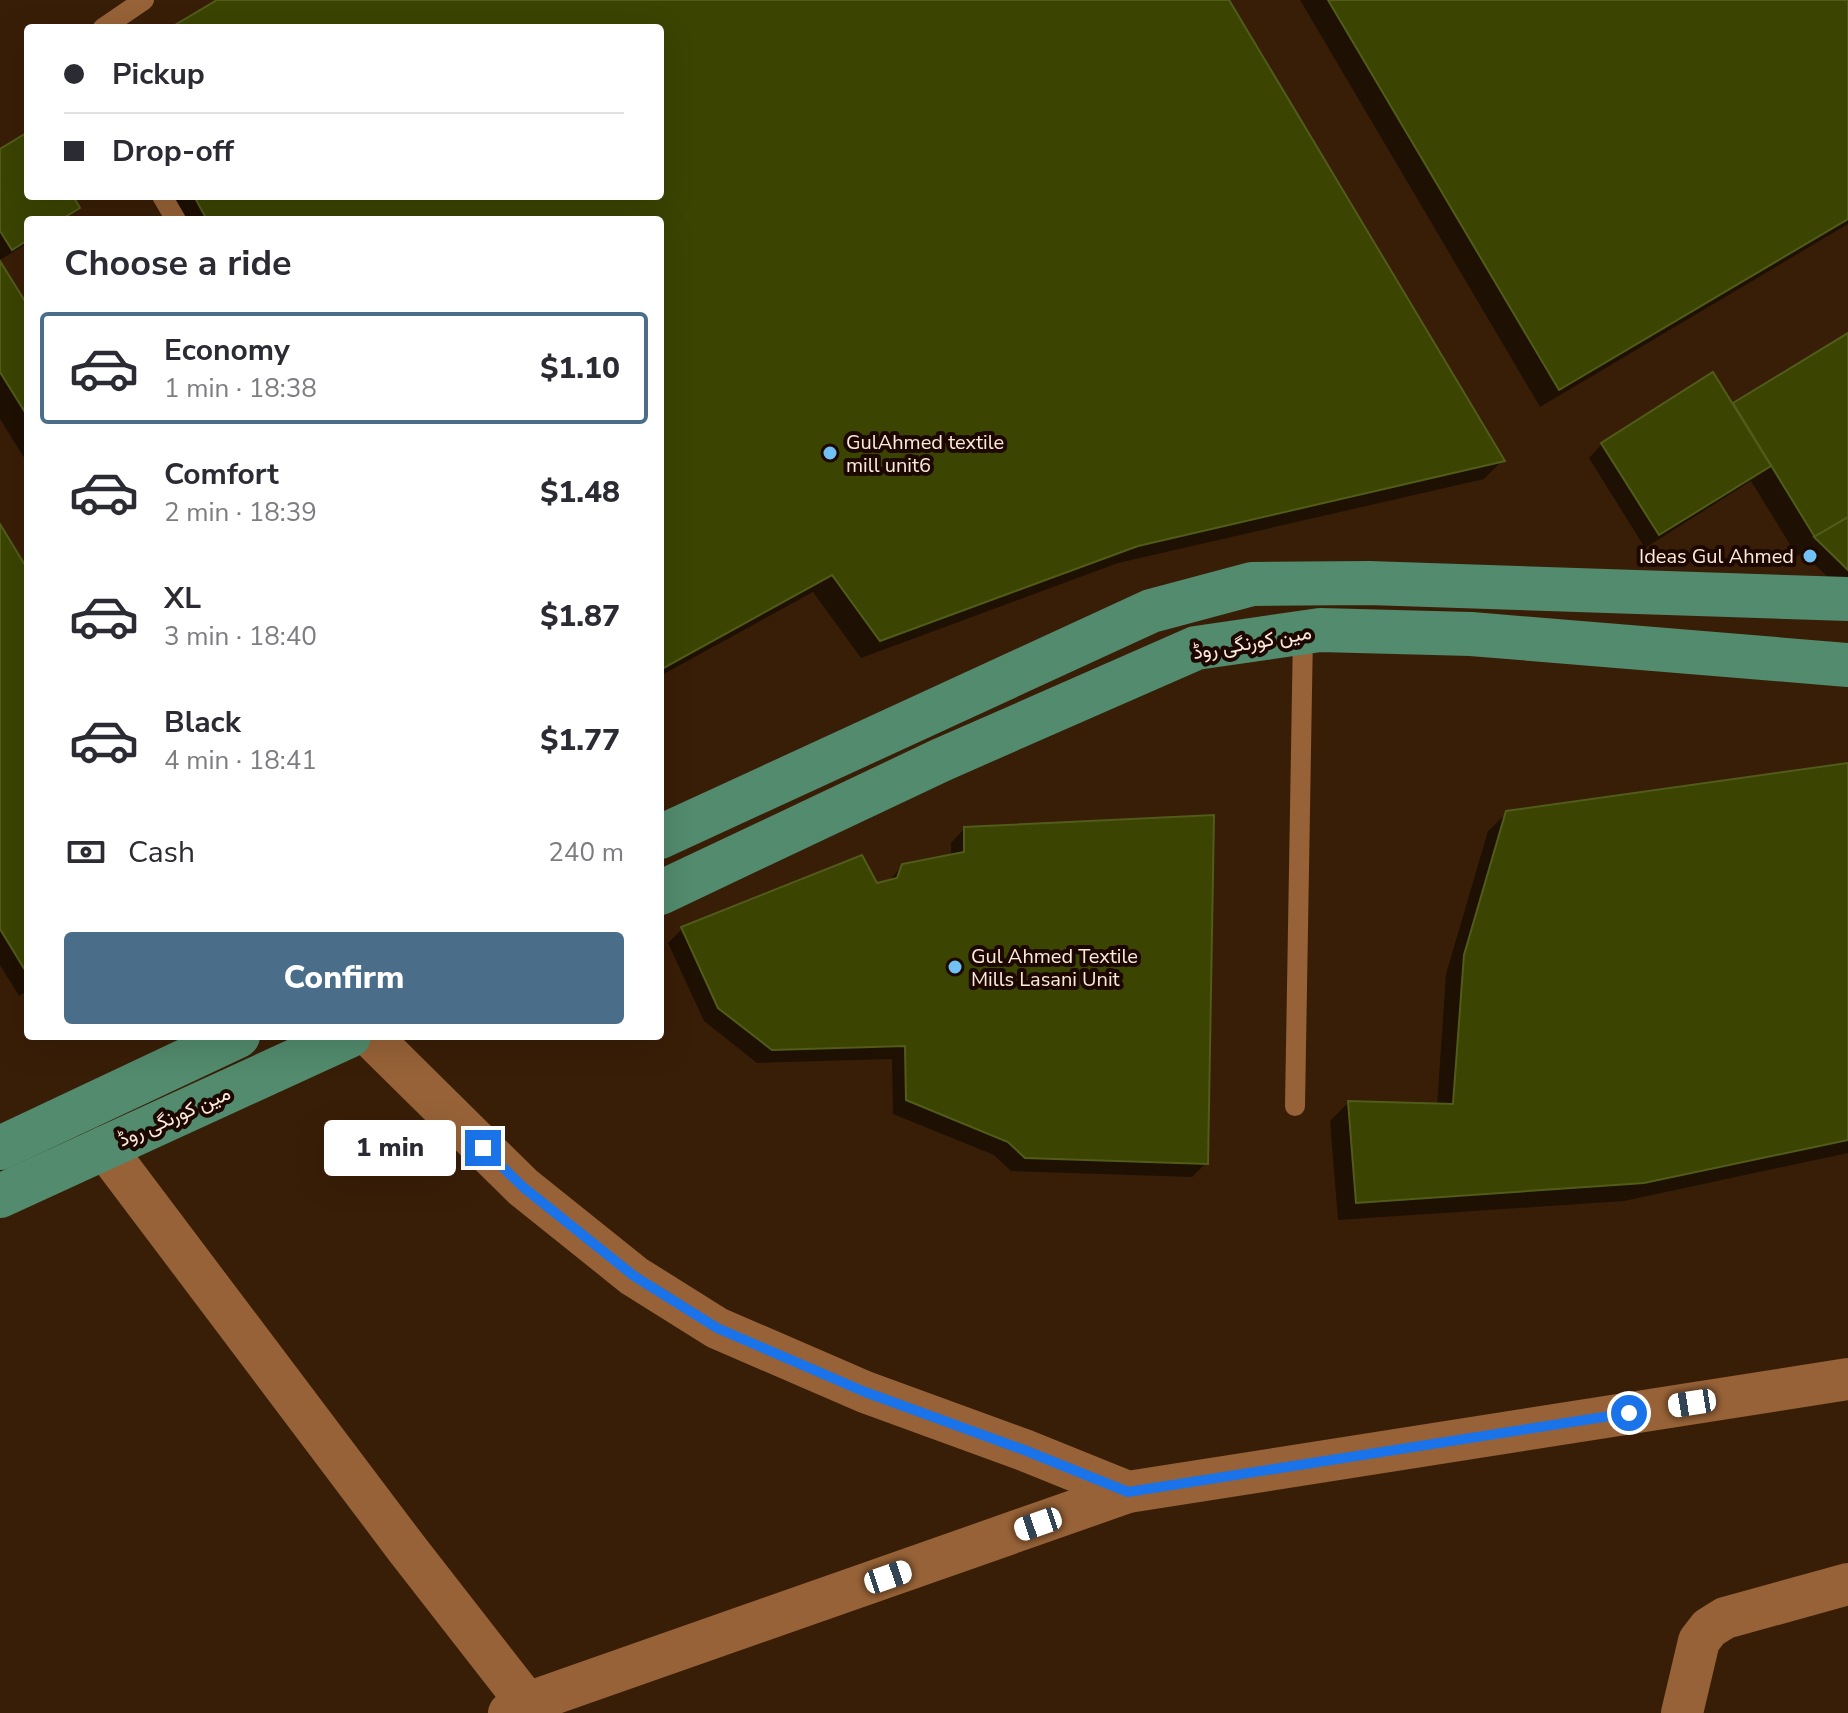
<!DOCTYPE html>
<meta charset="utf-8">
<style>
body{margin:0;font-family:"Nunito Sans",Vazirmatn,sans-serif;background:#f2f2f3;color:#2b2b33;height:100vh;display:flex;flex-direction:column;font-size:30px;white-space:nowrap}
*{box-sizing:border-box;margin:0}
p{font-size:26px;color:#7c7c81}
.icon{flex:none;width:44px;height:44px;fill:none;stroke:currentColor;stroke-width:2;stroke-linecap:round;stroke-linejoin:round}
.map{position:relative;flex:1;overflow:hidden}
.side{position:absolute;left:24px;top:216px;width:640px;height:824px;display:flex;flex-direction:column;background:#fff;border-radius:8px;box-shadow:0 8px 32px #0002}
.side>*{flex:none}
.top-card{position:absolute;left:24px;top:24px;width:640px;height:176px;border-radius:8px;box-shadow:0 8px 32px #0002;display:grid;align-content:center;height:176px;padding:0 40px;background:#fff}
.end{position:absolute;width:36px;height:36px;margin:-18px;border:10px solid #1a73e8;background:#fff;box-shadow:0 0 0 4px #fff}
.from{border-radius:50%}
.bubble{position:absolute;height:56px;border-radius:8px;background:#fff;box-shadow:0 8px 32px #0002;font-size:26px;font-weight:800;line-height:56px;text-align:center}
.car{position:absolute;width:24px;height:48px;margin:-24px -12px;border-radius:10px;box-shadow:0 0 6px 2px #0007;background:linear-gradient(#fff 24%,#345 0 40%,#fff 0 76%,#345 0 86%,#fff 0)}
.top-card b{display:flex;align-items:center;gap:28px;height:76px;font-size:30px}
.top-card b+b{border-top:2px solid #e1e1e2}
.top-card i{width:20px;height:20px;background:#2b2b33}
ul{padding:0;list-style:none}
li{display:flex;align-items:center;gap:24px;height:112px;margin:0 16px 12px;padding:0 24px;border:4px solid transparent;border-radius:8px}
li div{flex:1}
li b{display:block;font-size:30px}
li em{font-style:normal;font-weight:800}
li.current{border-color:#4a6e8a}
li>.icon{width:72px;height:72px;stroke-width:1.5}
h2{padding:0 40px;font-size:36px;line-height:96px}
.pay{display:flex;align-items:center;gap:20px;height:88px;padding:0 40px;font-size:30px}
.pay p{margin-inline-start:auto}
.cta{display:flex;gap:16px;margin-top:auto;padding:16px 40px}
.cta a{flex:1;height:92px;border-radius:8px;background:#4a6e8a;color:#fff;font-size:32px;font-weight:800;line-height:92px;text-align:center}
.map>svg:first-child{display:block}
.shadow{fill:#0007}
.building{fill:#3b4400;stroke:#515c1a;stroke-width:2}
.lines{fill:none;stroke-linecap:round;stroke-linejoin:round}
.service{stroke:#976237;stroke-width:20}
.minor{stroke:#976237;stroke-width:42}
.primary{stroke:#528b6d;stroke-width:44}
.route{stroke:#1a73e8;stroke-width:10}
.poi-dot{fill:#71c1f5;stroke:#1c0800;stroke-width:3}
.labels{text-anchor:middle;stroke-width:8;stroke-linejoin:round;paint-order:stroke}
.poi-label{font-size:20px;fill:#fceadc;stroke:#1c0800;text-anchor:start}
.street-label{font-size:20px;fill:#fceadc;stroke:#1c0800}
</style>
<div class="map">
<svg width="1848" height="1713" viewBox="0 0 1848 1713">
<rect width="100%" height="100%" fill="#391e07"/>
<g class="shadow">
<polygon points="221,0 1226,0 1502,461 1484,479 1118,563 861,658 813,592 660,676 660,220 179,220 166,196 660,196 660,28 174,28"/>
<polygon points="1300,0 1848,0 1848,224 1540,407"/>
<polygon points="28,134 28,196 70,196 77,207 65,220 28,220 28,243 0,260 0,151"/>
<polygon points="0,265 28,310 28,464 0,419"/>
<polygon points="1848,335 1848,589 1841,589 1802,553 1797,556 1751,481 1645,548 1589,458 1602,444 1732,407"/>
<polygon points="0,528 28,574 28,990 19,996 0,965"/>
<polygon points="1848,765 1848,1153 1624,1201 1338,1220 1330,1121 1348,1103 1437,1106 1446,974 1488,831 1507,813"/>
<polygon points="964,829 1206,1163 1192,1177 1011,1171 994,1155 893,1114 892,1059 757,1063 704,1021 668,943 682,929 888,882 903,865 951,856 951,843"/>
</g>
<g class="building">
<polygon points="217,0 1229,0 1505,461 1138,546 880,641 832,575 660,670 660,220 207,220 194,196 660,196 660,28 170,28"/>
<polygon points="1328,0 1848,0 1848,219 1559,390"/>
<polygon points="28,132 28,196 73,196 80,208 60,220 28,220 28,240 12,250 0,231 0,149"/>
<polygon points="0,261 28,306 28,417 0,372"/>
<polygon points="1848,333 1848,520 1816,539 1733,403"/>
<polygon points="1713,372 1771,466 1659,535 1601,443"/>
<polygon points="1848,517 1848,570 1814,537"/>
<polygon points="0,524 28,570 28,975 0,929"/>
<polygon points="1848,763 1848,1140 1644,1183 1356,1203 1348,1101 1453,1104 1464,955 1506,811"/>
<polygon points="1214,815 1208,1164 1025,1158 1008,1142 906,1100 905,1046 772,1050 718,1008 681,927 862,855 877,883 897,878 902,864 964,852 964,827"/>
</g>
<g class="lines">
<g class="service">
<polyline points="103,28 144,0"/>
<polyline points="162,196 176,220"/>
<polyline points="1295,1106 1303,632"/>
</g>
<g class="minor">
<polyline points="370,1036 523,1187 634,1276 717,1328 865,1392 1024,1450 1128,1492"/>
<polyline points="104,1147 407,1549 527,1703"/>
<polyline points="509,1713 527,1703 1128,1492 1848,1379"/>
<polyline points="1682,1713 1699,1641 1709,1628 1725,1618 1848,1584"/>
</g>
<g class="primary">
<polyline points="660,837 1151,611 1252,584 1369,583 1848,599"/>
<polyline points="660,893 941,760 1196,648 1320,630 1471,634 1848,665"/>
<polyline points="0,1148 238,1036"/>
<polyline points="0,1196 349,1036"/>
</g>
</g>
<g class="lines">
<polyline class="route" points="483,1148 523,1187 634,1276 717,1328 865,1392 1024,1450 1128,1492 1629,1413"/>
</g>
<g class="poi-dot">
<circle cx="830" cy="453" r="8"/>
<circle cx="1810" cy="556" r="8"/>
<circle cx="955" cy="967" r="8"/>
</g>
<g class="labels">
<g class="poi-label">
<text x="846" y="449">GulAhmed textile<tspan x="846" dy="23">mill unit6</tspan></text>
<text x="1794" y="563" text-anchor="end">Ideas Gul Ahmed</text>
<text x="971" y="963">Gul Ahmed Textile<tspan x="971" dy="23">Mills Lasani Unit</tspan></text>
</g>
<g class="street-label">
<text transform="translate(1252 642) rotate(-10)" y="7">مین کورنگی روڈ</text>
<text transform="translate(174 1116) rotate(-24)" y="7">مین کورنگی روڈ</text>
</g>
</g>
</svg>
<i class="end from" style="left:1629px;top:1413px"></i>
<i class="end" style="left:483px;top:1148px"></i>
<div class="bubble" style="left:324px;top:1120px;width:132px">1 min</div>
<i class="car" style="left:1692px;top:1403px;rotate:261deg"></i>
<i class="car" style="left:1038px;top:1524px;rotate:251deg"></i>
<i class="car" style="left:888px;top:1577px;rotate:71deg"></i>
<div class="top-card">
<b><i class="from"></i>Pickup</b>
<b><i></i>Drop-off</b>
</div>
<section class="side">
<h2>Choose a ride</h2>
<ul>
<li class="current"><svg class="icon" aria-label="car" viewBox="0 0 24 24"><path d="M5 17H2v-5l4-1 3-4h7l3 4 3 1v5h-3M9 17h6M6 11h13"/><circle cx="7" cy="17" r="2"/><circle cx="17" cy="17" r="2"/></svg><div><b>Economy</b><p>1 min · 18:38</p></div><em>$1.10</em></li>
<li><svg class="icon" aria-label="car" viewBox="0 0 24 24"><path d="M5 17H2v-5l4-1 3-4h7l3 4 3 1v5h-3M9 17h6M6 11h13"/><circle cx="7" cy="17" r="2"/><circle cx="17" cy="17" r="2"/></svg><div><b>Comfort</b><p>2 min · 18:39</p></div><em>$1.48</em></li>
<li><svg class="icon" aria-label="car" viewBox="0 0 24 24"><path d="M5 17H2v-5l4-1 3-4h7l3 4 3 1v5h-3M9 17h6M6 11h13"/><circle cx="7" cy="17" r="2"/><circle cx="17" cy="17" r="2"/></svg><div><b>XL</b><p>3 min · 18:40</p></div><em>$1.87</em></li>
<li><svg class="icon" aria-label="car" viewBox="0 0 24 24"><path d="M5 17H2v-5l4-1 3-4h7l3 4 3 1v5h-3M9 17h6M6 11h13"/><circle cx="7" cy="17" r="2"/><circle cx="17" cy="17" r="2"/></svg><div><b>Black</b><p>4 min · 18:41</p></div><em>$1.77</em></li>
</ul>
<div class="pay"><svg class="icon" aria-label="cash" viewBox="0 0 24 24"><path d="M3 7h18v10H3z"/><circle cx="12" cy="12" r="2"/></svg>Cash<p>240 m</p></div>
<div class="cta"><a>Confirm</a></div>
</section>
</div>
